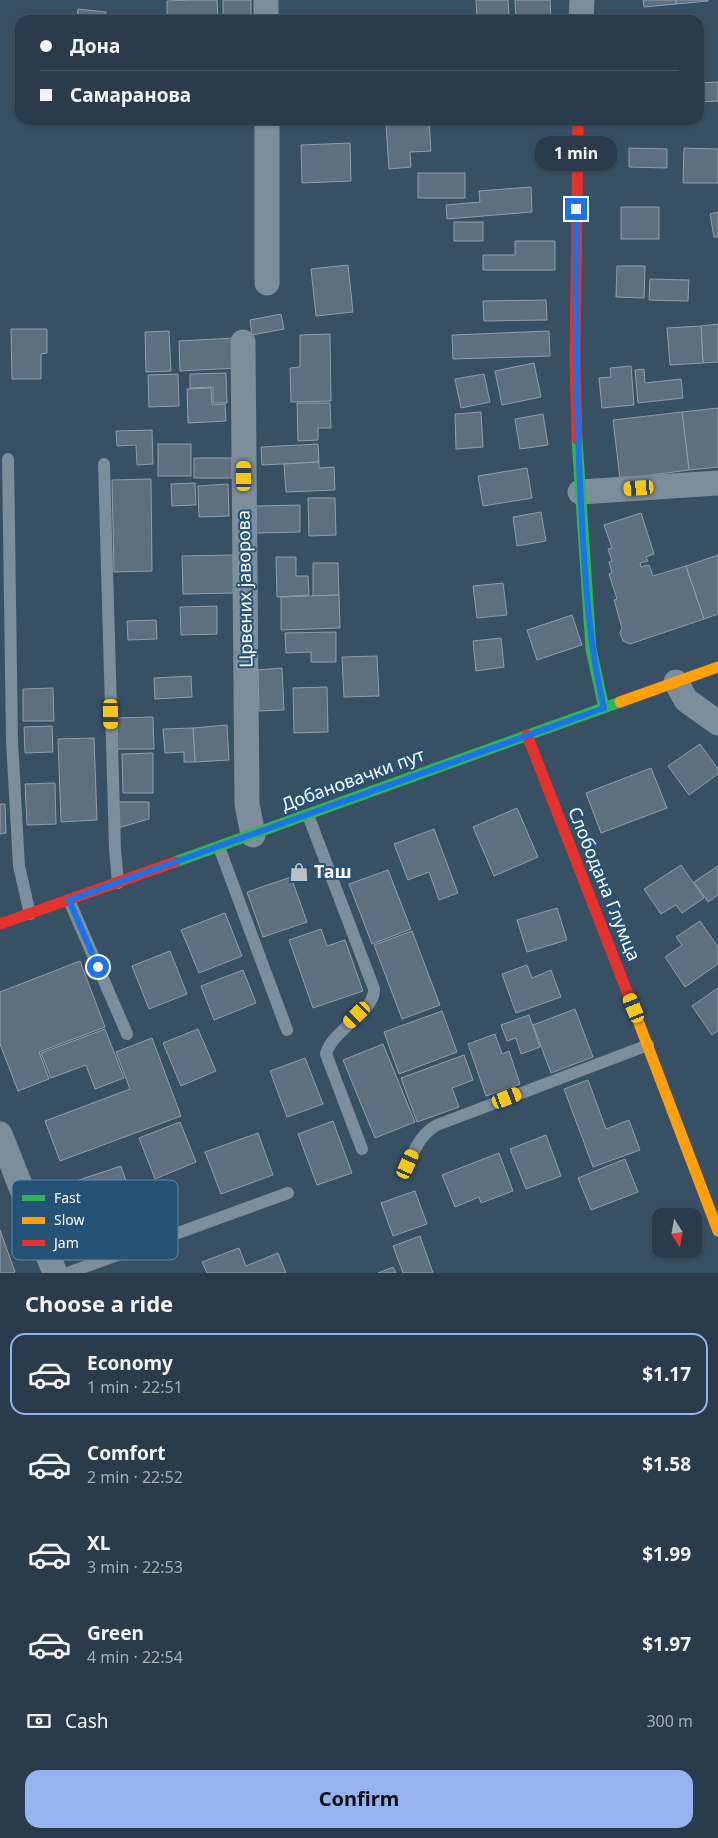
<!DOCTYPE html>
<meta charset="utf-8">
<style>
body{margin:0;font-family:"Noto Sans",sans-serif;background:#324352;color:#f1f3f6;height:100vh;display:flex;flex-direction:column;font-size:19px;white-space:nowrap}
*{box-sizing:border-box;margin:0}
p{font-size:16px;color:#a5adb5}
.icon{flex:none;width:28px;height:28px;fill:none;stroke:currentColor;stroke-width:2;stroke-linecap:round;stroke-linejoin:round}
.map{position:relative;height:1273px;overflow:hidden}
.details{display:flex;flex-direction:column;background:#2a3c4b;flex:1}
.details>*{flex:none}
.banner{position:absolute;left:15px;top:15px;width:689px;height:110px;border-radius:15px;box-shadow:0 1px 4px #0004,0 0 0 1px #465663;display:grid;align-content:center;height:110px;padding:0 25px;background:#2a3c4b}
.needle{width:32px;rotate:169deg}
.tools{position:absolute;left:652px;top:1208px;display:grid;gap:10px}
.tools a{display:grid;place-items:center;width:50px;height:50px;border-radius:10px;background:#2a3c4b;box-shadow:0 1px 4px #0004,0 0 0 1px #465663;font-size:25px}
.end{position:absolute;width:22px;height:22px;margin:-11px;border:6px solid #1a73e8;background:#fff;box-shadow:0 0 0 2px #fff}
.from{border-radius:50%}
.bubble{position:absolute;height:35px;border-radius:15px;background:#2a3c4b;box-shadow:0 1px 4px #0004,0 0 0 1px #465663;font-size:16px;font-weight:700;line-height:35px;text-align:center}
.car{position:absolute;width:15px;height:30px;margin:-15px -8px;border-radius:6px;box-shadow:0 0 4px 1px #0007;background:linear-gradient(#f5c518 24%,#345 0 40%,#f5c518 0 76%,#345 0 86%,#f5c518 0)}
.banner b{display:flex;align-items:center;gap:18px;height:48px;font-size:19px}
.banner b+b{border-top:1px solid #465663}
.banner i{width:12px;height:12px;background:#f1f3f6}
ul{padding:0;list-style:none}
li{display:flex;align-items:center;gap:15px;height:82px;margin:0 10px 8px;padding:0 15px;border:2px solid transparent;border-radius:15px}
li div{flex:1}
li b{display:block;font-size:19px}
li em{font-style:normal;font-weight:700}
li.selected{border-color:#95b2f1}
li>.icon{width:45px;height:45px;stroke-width:1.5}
h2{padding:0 25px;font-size:22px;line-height:60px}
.pay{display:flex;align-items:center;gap:12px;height:55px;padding:0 25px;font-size:19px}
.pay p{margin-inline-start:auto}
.button{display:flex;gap:10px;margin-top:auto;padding:10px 25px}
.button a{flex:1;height:58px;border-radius:15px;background:#95b2f1;color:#111;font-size:20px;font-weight:700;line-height:58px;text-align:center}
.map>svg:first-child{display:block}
.building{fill:#5e7080;stroke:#8f9eab}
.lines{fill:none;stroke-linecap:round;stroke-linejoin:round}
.lane{stroke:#7c8d9b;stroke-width:12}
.street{stroke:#7c8d9b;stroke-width:25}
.fast{stroke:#30b455;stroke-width:11}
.slow{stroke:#ff9f0a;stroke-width:11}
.jam{stroke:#e5322d;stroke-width:11}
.route{stroke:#1a73e8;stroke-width:6}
.labels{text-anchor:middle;stroke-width:4;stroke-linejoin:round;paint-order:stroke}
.street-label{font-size:18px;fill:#fff;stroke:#255277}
.poi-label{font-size:18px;font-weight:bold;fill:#fff;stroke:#255277;text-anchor:start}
.key{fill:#255277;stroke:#6686a0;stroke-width:1}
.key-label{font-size:14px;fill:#fff}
</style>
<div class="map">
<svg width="718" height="1273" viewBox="0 0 718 1273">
<rect width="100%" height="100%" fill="#385064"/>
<g class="building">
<polygon points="195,0 217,0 218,20 167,20 167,1"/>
<rect x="223" y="0" width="28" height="20"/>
<polygon points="476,0 508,0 509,15 477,17"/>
<polygon points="515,0 550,0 551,20 516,20"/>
<polygon points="643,0 676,0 676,4 644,7"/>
<polygon points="676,0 708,0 708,1 676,4"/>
<polygon points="78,9 106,12 105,20 77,20"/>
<polygon points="718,82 718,101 699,102 699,83"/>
<polygon points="429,122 431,151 410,152 411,167 389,169 386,125"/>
<polygon points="350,143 351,181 302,183 301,145"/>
<polygon points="629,148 667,149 667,168 629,167"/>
<polygon points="684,148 718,149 718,183 683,183"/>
<rect x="418" y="173" width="47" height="25"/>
<polygon points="531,187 532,212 447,219 446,205 480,202 479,191"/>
<rect x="621" y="207" width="38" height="32"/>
<polygon points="718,212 718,237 714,237 710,214"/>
<rect x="454" y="222" width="29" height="19"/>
<polygon points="515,241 555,241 555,270 483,270 483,255 515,255"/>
<polygon points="348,265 353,312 316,316 311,269"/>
<polygon points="617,266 645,266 644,298 616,297"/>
<polygon points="650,279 689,280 688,301 649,300"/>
<polygon points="546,300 547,320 484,321 483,301"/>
<polygon points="281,314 284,329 252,335 250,320"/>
<polygon points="718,324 718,362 703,363 701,326"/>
<polygon points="701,326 703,363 670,365 667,328"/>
<polygon points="11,329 47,329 47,353 41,354 41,379 12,379"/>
<polygon points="169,331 171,371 146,372 145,332"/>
<polygon points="549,331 550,356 453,359 452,335"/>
<polygon points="330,334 331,401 291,402 290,368 300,367 300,335"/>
<polygon points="235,338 237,368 180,371 179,341"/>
<polygon points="534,363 541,397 502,405 495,371"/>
<polygon points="631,366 634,405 602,408 599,378 611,377 610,368"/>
<polygon points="644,369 645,383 681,379 683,398 638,403 635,370"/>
<polygon points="226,373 227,403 213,403 213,387 190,388 190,374"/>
<polygon points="178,374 179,406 149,407 148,375"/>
<polygon points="484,374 490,402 461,408 455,379"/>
<polygon points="211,388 212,405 225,404 226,421 188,423 187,389"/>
<polygon points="297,403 330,403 331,428 318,428 318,440 298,441"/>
<polygon points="718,408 718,467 689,470 682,412"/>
<polygon points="481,412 483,447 456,449 455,414"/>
<polygon points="682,412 689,470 620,479 613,420"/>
<polygon points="543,414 548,445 520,449 515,419"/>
<polygon points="152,430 153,464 137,465 136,445 117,446 116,431"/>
<rect x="158" y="444" width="33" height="32"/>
<polygon points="318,444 319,462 262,465 261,447"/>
<rect x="194" y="458" width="38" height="20"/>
<polygon points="319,462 319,468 334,467 335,490 286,492 284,464"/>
<polygon points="527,468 532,498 483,506 478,476"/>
<polygon points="151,479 152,571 114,572 112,480"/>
<polygon points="195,483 196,505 172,506 171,484"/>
<polygon points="228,484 229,516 199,517 198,486"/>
<polygon points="308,498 335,498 336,535 309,536"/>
<polygon points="300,505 300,532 256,533 256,506"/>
<polygon points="541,512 546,541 517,546 513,517"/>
<polygon points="641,513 654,554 646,557 648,561 640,563 641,567 649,565 653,576 686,566 704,619 630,644 623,641 620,633 622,628 614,600 617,599 609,574 612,573 609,562 612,561 608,549 612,548 604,525"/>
<polygon points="233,555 234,593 183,594 182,556"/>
<polygon points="718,555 718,614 704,619 686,566"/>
<polygon points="276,557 296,557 296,576 308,576 309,595 277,597"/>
<polygon points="313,563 338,563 339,595 313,596"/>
<polygon points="503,583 507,615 477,618 473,586"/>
<polygon points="339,595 340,628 281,630 281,597"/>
<polygon points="217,606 217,634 181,635 180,607"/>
<polygon points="572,615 582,645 537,660 527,630"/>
<polygon points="156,620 157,639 128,640 127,621"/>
<polygon points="336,632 336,662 311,662 311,652 286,653 285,633"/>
<polygon points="501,638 504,667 476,671 473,641"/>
<polygon points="377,656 379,696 344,697 342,657"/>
<polygon points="282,668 284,710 259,711 258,670"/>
<polygon points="191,676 192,697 155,699 154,678"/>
<polygon points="327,687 328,732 294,733 293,688"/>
<polygon points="53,688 54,721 23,721 23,689"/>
<polygon points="153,717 154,749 117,749 117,718"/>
<polygon points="227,725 229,760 195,762 193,728"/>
<polygon points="52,726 53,752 25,753 24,727"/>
<polygon points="193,728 195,762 184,762 184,752 165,753 163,729"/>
<polygon points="94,738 97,820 61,822 58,739"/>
<polygon points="700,744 718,769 718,774 689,795 668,766"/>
<polygon points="153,753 153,793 123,793 122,754"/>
<polygon points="651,768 667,808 601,833 586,793"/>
<polygon points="55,783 56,824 27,825 25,784"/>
<polygon points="118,802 149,802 149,819 118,828"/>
<polygon points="0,804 5,804 6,833 0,834"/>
<polygon points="517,808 538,857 494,876 473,827"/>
<polygon points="434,829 458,893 439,900 429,872 408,880 394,844"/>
<polygon points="681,865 704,898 682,913 676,905 661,914 644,889"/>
<polygon points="718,866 718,895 708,902 694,882"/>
<polygon points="388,870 411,929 372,944 349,884"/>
<polygon points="291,877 307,922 263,937 247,892"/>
<polygon points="557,908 567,940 527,952 517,920"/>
<polygon points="225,913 242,956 199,973 181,930"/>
<polygon points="700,921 718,947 718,964 685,987 665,957 682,945 676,937"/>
<polygon points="321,929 327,946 345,940 363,991 313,1008 289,940"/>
<polygon points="412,931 440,1005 402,1019 374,945"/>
<polygon points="170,951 187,994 149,1009 132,966"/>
<polygon points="80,961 105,1027 39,1052 49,1079 18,1091 0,1044 0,992"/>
<polygon points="527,965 532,978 551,970 561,997 516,1013 502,974"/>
<polygon points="243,970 256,1003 214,1020 201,986"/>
<polygon points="718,988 718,1031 712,1035 692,1006"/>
<polygon points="575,1009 593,1057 551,1073 533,1025"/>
<polygon points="442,1011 457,1052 399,1074 384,1032"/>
<polygon points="529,1015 540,1047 521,1054 516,1038 507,1041 501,1025"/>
<polygon points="105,1029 124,1078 95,1089 86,1065 51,1078 41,1053"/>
<polygon points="198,1029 216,1071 181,1086 163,1043"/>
<polygon points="495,1034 502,1054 509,1051 520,1084 486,1096 468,1044"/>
<polygon points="152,1038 181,1116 60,1161 45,1121 130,1089 116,1052"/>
<polygon points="383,1044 415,1122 375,1138 343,1060"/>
<polygon points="464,1055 473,1080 452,1088 459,1107 417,1122 401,1078"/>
<polygon points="305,1058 323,1104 287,1117 270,1071"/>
<polygon points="588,1080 606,1129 629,1120 640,1150 593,1167 564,1089"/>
<polygon points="333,1121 352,1173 317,1185 298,1134"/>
<polygon points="180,1122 196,1162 155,1179 139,1138"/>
<polygon points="258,1133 273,1175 221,1194 205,1152"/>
<polygon points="546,1135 561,1176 526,1189 510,1149"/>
<polygon points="499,1153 513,1191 481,1203 479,1197 455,1207 442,1175"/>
<polygon points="625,1159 638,1192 591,1210 578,1178"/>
<polygon points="121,1166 128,1187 75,1206 67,1184"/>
<polygon points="415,1191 427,1224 393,1236 381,1203"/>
<polygon points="0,1230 15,1272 14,1273 0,1273"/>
<polygon points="420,1236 433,1273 403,1273 393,1246"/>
<polygon points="239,1248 246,1266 278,1253 286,1273 207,1273 202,1262"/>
<polygon points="393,1267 396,1273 378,1273"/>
</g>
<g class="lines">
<g class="lane">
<polyline points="8,459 12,741 19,866 30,914"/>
<polyline points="104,464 115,849 118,883"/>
<path d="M 308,815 L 374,989 C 375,1012 332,1030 326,1054 L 362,1149"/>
<polyline points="219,847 287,1030"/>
<polyline points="69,900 127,1034"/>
<path d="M 408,1164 C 416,1147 421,1134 437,1125 L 648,1045"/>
<polyline points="68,1273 288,1193"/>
</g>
<g class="street">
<polyline points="266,0 266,20"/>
<polyline points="581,20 582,0"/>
<polyline points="267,120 267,283"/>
<polyline points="243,342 247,804 253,835"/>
<polyline points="580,492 718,483"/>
<polyline points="676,682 686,700 718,723"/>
<polyline points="0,1134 55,1273"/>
</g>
<g class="fast">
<polyline points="577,439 591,649 604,708"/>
<polyline points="175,862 620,702"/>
</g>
<g class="slow">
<polyline points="620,702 718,667"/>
<polyline points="629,997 718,1231"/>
</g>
<g class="jam">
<polyline points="577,439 575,360 578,120"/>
<polyline points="527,735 629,997"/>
<polyline points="0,924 175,862"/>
</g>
</g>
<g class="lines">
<path class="route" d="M 98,967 L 69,900 L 604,708 C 588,642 585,573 581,505 C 576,406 575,308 576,209"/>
</g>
<defs>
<g id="shop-bare" transform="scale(1.5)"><path d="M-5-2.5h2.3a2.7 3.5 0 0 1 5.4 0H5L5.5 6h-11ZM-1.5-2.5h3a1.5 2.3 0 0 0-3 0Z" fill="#b9c2c9" stroke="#255277" stroke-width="2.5" paint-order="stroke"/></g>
</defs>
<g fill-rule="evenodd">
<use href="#shop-bare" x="299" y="872"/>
</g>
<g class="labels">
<g class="street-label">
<text transform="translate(245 589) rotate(-91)" y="6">Црвених јаворова</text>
<text transform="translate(353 780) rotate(-20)" y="6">Добановачки пут</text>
<text transform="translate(604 884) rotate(68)" y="6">Слободана Глумца</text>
</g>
<g class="poi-label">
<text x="314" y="878">Таш</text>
</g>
</g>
<rect x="12" y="1180" width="166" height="80" rx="8" class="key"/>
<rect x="22" y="1195" width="23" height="6" fill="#30b455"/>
<rect x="22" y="1217" width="23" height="7" fill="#ff9f0a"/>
<rect x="22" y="1240" width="23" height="6" fill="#e5322d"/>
<g class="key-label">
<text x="54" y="1203">Fast</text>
<text x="54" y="1225">Slow</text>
<text x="54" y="1248">Jam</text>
</g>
</svg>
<div class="tools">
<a><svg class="needle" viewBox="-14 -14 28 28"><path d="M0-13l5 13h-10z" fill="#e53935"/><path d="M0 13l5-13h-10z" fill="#a5adb5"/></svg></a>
</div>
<i class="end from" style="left:98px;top:967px"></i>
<i class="end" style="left:576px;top:209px"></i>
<div class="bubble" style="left:535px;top:136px;width:82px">1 min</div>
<i class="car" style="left:244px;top:476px;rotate:0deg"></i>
<i class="car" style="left:639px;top:488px;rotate:266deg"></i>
<i class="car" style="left:111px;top:714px;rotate:179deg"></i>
<i class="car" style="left:634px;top:1008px;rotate:338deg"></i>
<i class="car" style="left:357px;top:1015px;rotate:225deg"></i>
<i class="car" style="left:507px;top:1098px;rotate:69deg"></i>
<i class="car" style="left:408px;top:1164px;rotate:24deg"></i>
<div class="banner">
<b><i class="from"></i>Дона</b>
<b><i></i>Самаранова</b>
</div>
</div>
<section class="details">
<h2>Choose a ride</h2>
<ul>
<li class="selected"><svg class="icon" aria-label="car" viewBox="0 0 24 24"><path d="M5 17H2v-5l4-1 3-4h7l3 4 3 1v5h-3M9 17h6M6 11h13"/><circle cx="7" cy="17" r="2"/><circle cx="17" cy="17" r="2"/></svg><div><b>Economy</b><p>1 min · 22:51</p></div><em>$1.17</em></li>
<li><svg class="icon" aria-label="car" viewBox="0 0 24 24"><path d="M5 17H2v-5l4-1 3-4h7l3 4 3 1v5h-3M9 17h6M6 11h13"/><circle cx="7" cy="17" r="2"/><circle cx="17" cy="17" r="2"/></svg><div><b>Comfort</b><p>2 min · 22:52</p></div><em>$1.58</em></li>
<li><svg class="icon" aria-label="car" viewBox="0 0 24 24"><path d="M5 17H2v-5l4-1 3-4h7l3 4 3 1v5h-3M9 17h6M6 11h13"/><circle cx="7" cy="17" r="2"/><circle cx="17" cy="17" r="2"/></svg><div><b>XL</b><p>3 min · 22:53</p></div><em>$1.99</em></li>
<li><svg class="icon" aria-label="car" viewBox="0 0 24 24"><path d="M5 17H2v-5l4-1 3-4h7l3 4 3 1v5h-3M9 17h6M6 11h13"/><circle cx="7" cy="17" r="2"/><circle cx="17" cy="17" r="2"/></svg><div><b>Green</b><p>4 min · 22:54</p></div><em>$1.97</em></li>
</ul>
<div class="pay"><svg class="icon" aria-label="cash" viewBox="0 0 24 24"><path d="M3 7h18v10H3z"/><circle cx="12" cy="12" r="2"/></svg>Cash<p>300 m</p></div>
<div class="button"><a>Confirm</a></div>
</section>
